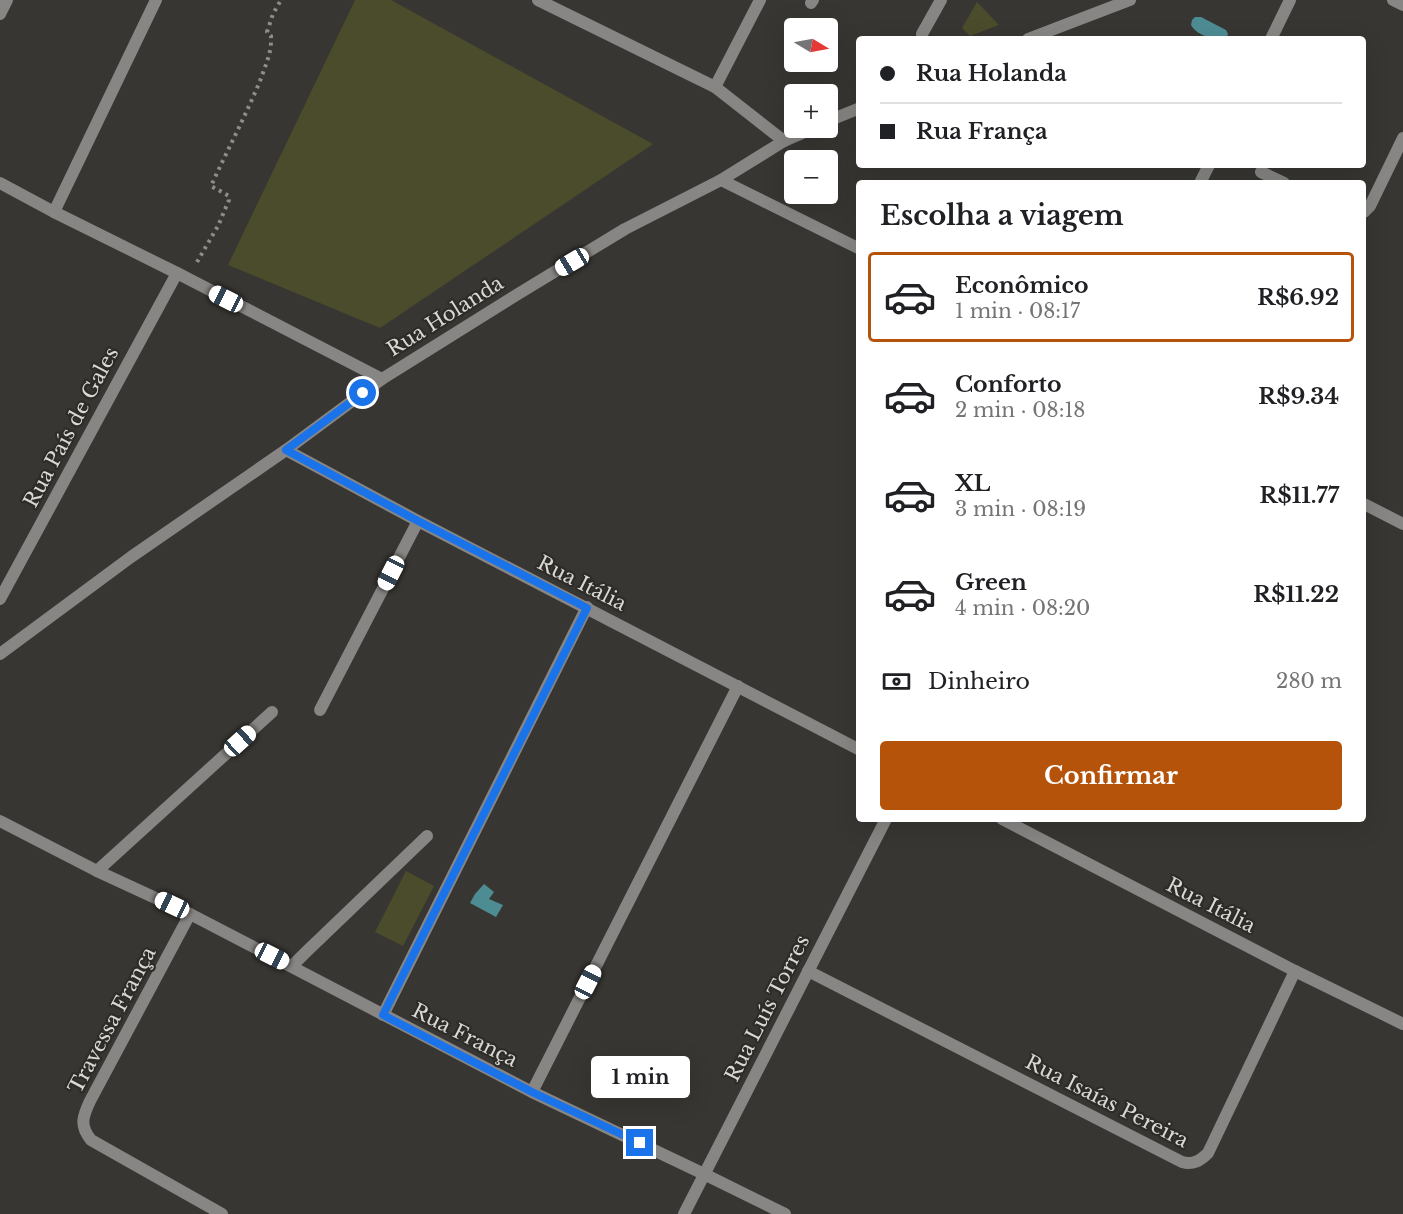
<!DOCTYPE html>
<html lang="pt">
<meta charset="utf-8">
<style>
body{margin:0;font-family:"Libre Baskerville",serif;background:#f6f6f6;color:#202124;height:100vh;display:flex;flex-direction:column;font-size:22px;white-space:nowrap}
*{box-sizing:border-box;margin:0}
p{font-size:20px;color:#757577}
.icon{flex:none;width:33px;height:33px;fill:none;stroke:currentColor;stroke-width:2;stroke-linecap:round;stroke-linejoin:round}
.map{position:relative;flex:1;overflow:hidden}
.sheet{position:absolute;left:856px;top:180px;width:510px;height:642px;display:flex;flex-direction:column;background:#fff;border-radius:6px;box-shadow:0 6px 24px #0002}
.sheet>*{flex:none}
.top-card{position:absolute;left:856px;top:36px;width:510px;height:132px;border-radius:6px;box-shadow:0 6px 24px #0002;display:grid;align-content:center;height:132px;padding:0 24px;background:#fff}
.needle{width:39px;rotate:100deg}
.buttons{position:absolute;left:784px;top:18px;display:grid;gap:12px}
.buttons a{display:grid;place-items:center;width:54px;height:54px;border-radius:6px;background:#fff;box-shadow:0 6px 24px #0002;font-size:30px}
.end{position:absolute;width:27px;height:27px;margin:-14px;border:8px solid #1a73e8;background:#fff;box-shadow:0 0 0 3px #fff}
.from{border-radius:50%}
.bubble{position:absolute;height:42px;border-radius:6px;background:#fff;box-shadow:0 6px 24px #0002;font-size:20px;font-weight:800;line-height:42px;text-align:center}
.car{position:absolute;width:18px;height:36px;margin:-18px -9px;border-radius:8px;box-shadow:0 0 4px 2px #0007;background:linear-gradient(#fff 24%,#345 0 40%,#fff 0 76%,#345 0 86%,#fff 0)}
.top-card b{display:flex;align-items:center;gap:21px;height:57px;font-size:22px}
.top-card b+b{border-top:2px solid #e0e0e0}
.top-card i{width:15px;height:15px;background:#202124}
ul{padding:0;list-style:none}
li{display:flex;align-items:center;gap:18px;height:90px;margin:0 12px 9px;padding:0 12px;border:3px solid transparent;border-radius:6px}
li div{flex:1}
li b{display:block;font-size:22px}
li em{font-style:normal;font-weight:800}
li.current{border-color:#b45309}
li>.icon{width:54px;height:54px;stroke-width:1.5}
h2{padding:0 24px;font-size:27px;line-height:72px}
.pay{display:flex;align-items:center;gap:15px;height:66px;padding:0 24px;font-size:22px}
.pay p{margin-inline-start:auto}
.action{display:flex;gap:12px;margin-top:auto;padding:12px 24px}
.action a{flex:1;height:69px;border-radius:6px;background:#b45309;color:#fff;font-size:24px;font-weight:800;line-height:69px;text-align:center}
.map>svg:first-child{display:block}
.green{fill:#4a4c2b}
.water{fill:#4e8c94}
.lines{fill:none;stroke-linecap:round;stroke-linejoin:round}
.path{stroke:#8f8d8a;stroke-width:4;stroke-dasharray:3 4.5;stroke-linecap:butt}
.service{stroke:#878684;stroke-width:12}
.minor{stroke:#878684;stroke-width:12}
.tertiary{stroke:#878684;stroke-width:12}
.route{stroke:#1a73e8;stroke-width:8}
.labels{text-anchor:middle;stroke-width:4.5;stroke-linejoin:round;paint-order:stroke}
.street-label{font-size:20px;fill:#d9d8d6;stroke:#2e2c28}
</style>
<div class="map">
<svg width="1403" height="1214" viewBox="0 0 1403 1214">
<rect width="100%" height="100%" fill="#383632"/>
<g class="green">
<polygon points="355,0 391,0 653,144 380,328 228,265"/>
<polygon points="977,2 999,25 970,36 962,28"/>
<polygon points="406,871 434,886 403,946 375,932"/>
</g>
<g class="water">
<path d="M 1195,17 L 1201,17 L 1226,30 L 1228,34 L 1226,39 C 1214,39 1198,37 1191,25 L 1192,20 Z"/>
<polygon points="484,884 494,892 489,899 503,905 496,917 470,903 475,894"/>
</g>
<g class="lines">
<path class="path" d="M 197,262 L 218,226 L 229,200 L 229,196 L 211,186 C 227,151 245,117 260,81 C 265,66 272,53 271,36 L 267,32 L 273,14 L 281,0"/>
<g class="service">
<polyline points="811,3 813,0"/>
<polyline points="922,34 941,0"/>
</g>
<g class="minor">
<polyline points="538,0 715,87 784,141"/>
<polyline points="1393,0 1403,5"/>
<polyline points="0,14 7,0"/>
<polyline points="1271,39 1290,0"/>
<polyline points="715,87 760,0"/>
<polyline points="1261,172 1284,183"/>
<polyline points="721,180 860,249"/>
<polyline points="0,183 54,212 177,273 382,379"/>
<polyline points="1200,183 1209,165"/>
<polyline points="54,212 156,0"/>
<polyline points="1364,212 1370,206 1403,138"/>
<polyline points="286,450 418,521 860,750"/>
<polyline points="1364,504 1403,524"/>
<polyline points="0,599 177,273"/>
<polyline points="320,710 418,521"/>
<polyline points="1002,819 1295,971 1403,1024"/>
<polyline points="0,821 97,871 190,914 532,1092 704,1174 785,1214"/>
<polyline points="97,871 272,712"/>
<path d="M 190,914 L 90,1101 C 83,1116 79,1125 91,1140 L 222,1214"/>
<polyline points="292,966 305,953 427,836"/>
<path d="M 808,971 L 1182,1162 C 1193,1165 1200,1161 1208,1153 L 1295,971"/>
<polyline points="383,1015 587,607"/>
<polyline points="532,1092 738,686"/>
<polyline points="684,1214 886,819"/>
</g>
<g class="tertiary">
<polyline points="1028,39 1130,0"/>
<polyline points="828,121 860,108"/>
<polyline points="0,654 131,557 286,450 382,379 518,294 625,229 721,180 784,141 814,128"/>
</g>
</g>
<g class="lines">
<polyline class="route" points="363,393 286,450 418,521 587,608 383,1015 532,1092 640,1143"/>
</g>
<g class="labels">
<g class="street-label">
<text transform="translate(445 316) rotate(-32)" y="7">Rua Holanda</text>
<text transform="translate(71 427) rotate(-62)" y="7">Rua País de Gales</text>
<text transform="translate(582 583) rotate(27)" y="7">Rua Itália</text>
<text transform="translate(1211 905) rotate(27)" y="7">Rua Itália</text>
<text transform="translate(767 1008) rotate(-63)" y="7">Rua Luís Torres</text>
<text transform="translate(112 1020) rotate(-62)" y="7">Travessa França</text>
<text transform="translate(465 1035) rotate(27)" y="7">Rua França</text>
<text transform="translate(1107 1101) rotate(27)" y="7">Rua Isaías Pereira</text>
</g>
</g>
</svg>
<div class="buttons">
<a><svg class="needle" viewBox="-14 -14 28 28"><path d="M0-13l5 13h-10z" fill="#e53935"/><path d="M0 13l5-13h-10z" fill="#757577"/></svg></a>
<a>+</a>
<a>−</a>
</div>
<i class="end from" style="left:363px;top:393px"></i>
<i class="end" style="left:640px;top:1143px"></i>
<div class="bubble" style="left:591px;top:1056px;width:99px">1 min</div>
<i class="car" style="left:572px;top:262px;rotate:239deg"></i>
<i class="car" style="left:226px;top:299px;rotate:297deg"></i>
<i class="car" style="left:391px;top:573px;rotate:207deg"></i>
<i class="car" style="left:240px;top:741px;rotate:48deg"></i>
<i class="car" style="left:172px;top:905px;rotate:295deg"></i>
<i class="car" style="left:272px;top:956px;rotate:117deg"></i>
<i class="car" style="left:588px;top:982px;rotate:27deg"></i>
<div class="top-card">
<b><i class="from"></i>Rua Holanda</b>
<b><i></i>Rua França</b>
</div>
<section class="sheet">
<h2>Escolha a viagem</h2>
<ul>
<li class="current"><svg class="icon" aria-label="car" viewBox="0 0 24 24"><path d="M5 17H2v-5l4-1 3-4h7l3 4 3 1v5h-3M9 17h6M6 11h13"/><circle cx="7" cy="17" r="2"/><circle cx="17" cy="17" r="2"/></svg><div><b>Econômico</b><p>1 min · 08:17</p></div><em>R$6.92</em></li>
<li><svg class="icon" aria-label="car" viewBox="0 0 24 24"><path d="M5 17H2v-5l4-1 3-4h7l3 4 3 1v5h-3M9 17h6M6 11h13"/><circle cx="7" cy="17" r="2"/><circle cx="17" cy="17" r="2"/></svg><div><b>Conforto</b><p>2 min · 08:18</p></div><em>R$9.34</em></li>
<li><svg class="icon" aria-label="car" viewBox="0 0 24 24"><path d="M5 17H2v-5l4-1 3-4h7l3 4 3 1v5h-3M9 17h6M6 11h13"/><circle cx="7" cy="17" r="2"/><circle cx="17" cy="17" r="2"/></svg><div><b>XL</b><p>3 min · 08:19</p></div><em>R$11.77</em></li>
<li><svg class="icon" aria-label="car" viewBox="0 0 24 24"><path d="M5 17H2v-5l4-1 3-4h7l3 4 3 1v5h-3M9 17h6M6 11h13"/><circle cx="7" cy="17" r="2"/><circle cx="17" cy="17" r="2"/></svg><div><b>Green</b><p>4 min · 08:20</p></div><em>R$11.22</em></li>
</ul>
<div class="pay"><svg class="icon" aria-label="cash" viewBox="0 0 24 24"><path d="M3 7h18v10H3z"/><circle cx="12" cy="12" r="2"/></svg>Dinheiro<p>280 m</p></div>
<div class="action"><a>Confirmar</a></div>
</section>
</div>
